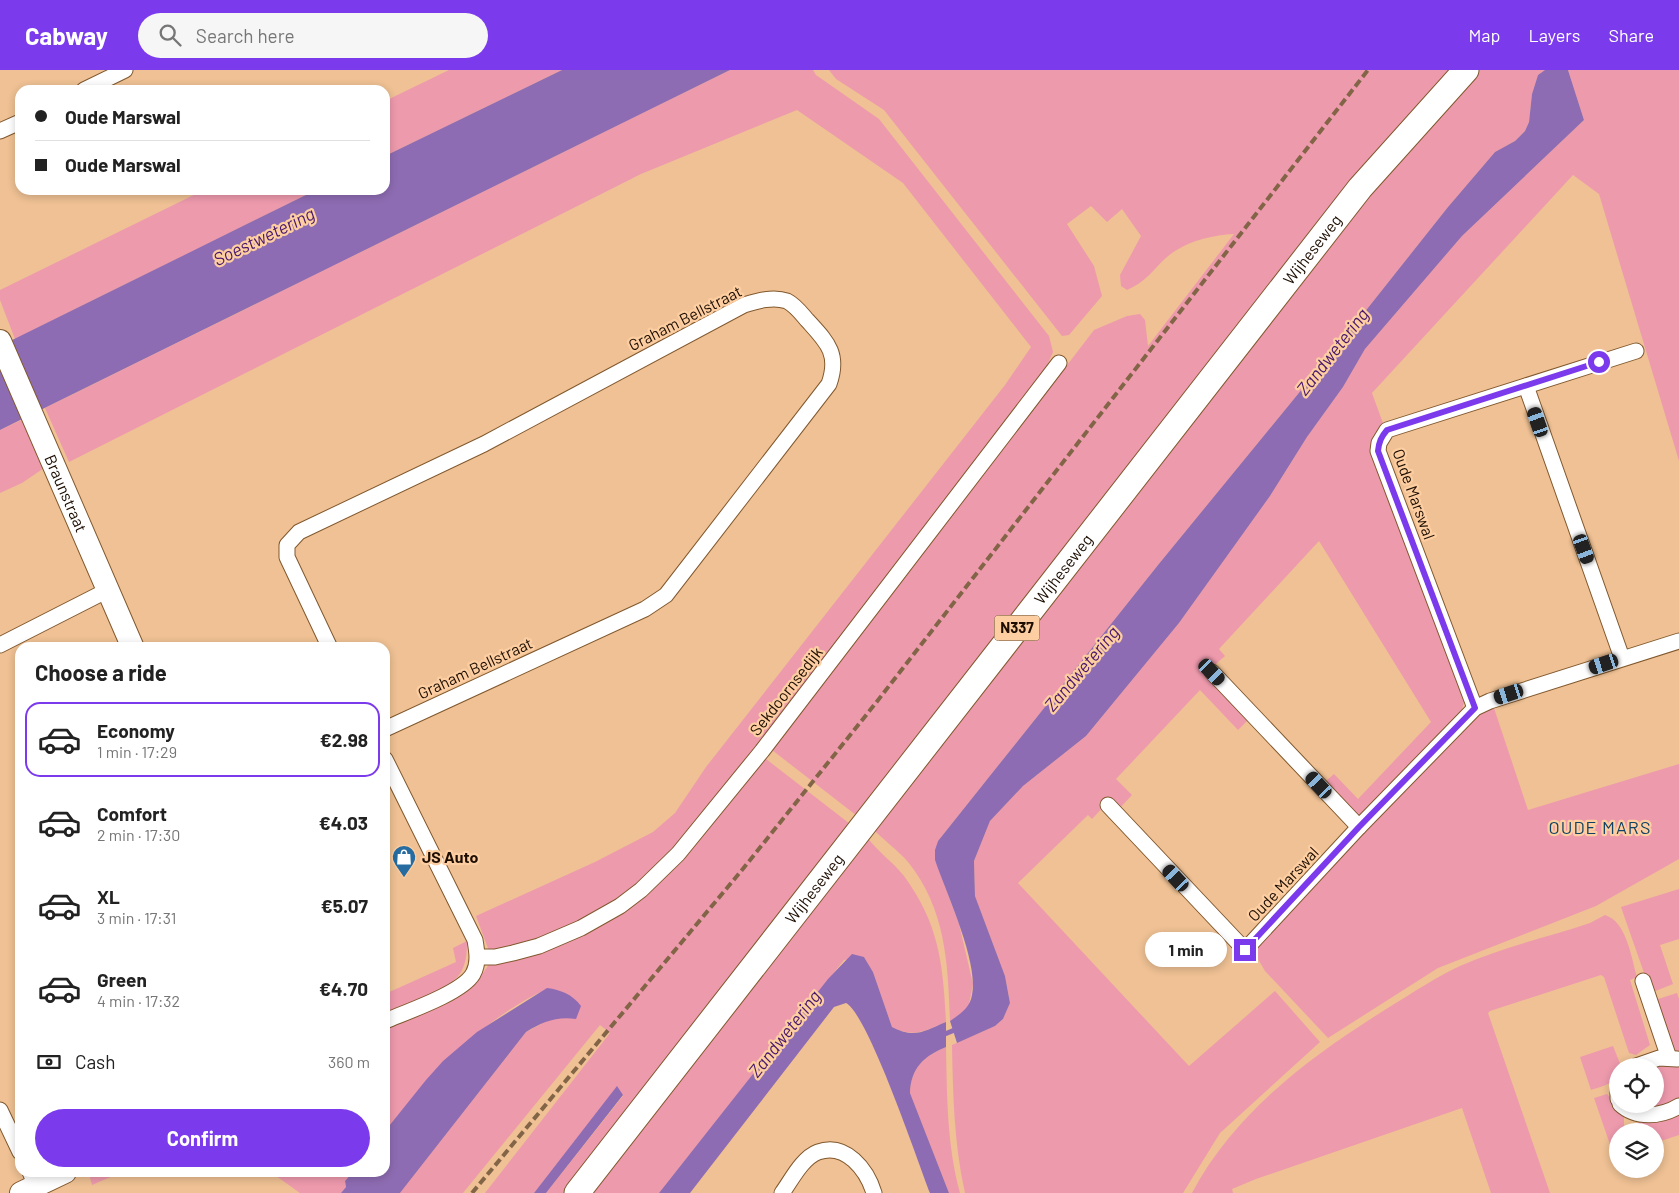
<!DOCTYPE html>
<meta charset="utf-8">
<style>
body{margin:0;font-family:Barlow,sans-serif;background:#f6f6f6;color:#222;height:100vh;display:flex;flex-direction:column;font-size:19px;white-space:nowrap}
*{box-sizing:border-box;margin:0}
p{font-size:16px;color:#767676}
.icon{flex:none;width:28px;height:28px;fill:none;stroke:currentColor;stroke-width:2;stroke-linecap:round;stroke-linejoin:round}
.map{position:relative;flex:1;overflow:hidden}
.side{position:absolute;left:15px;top:572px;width:375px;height:535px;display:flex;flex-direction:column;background:#fff;border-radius:15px;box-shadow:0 2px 8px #0003}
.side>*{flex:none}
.hud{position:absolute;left:15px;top:15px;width:375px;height:110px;border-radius:15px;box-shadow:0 2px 8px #0003;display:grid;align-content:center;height:110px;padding:0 20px;background:#fff}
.buttons{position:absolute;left:1609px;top:988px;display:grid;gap:10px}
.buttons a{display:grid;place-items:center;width:55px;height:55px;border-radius:50%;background:#fff;box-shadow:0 2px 8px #0003;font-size:25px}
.end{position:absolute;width:22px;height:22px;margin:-11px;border:6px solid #7c3aed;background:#fff;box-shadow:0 0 0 2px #fff}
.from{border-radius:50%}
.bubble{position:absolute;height:35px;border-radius:18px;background:#fff;box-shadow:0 2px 8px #0003;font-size:16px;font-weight:700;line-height:35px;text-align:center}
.car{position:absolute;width:15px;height:30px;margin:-15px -8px;border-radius:6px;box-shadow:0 0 4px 1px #0007;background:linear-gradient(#222 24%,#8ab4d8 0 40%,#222 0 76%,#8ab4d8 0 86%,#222 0)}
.hud b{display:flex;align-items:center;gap:18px;height:48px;font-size:19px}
.hud b+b{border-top:1px solid #e0e0e0}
.hud i{width:12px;height:12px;background:#222}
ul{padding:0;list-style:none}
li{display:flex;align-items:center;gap:15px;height:75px;margin:0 10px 8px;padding:0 10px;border:2px solid transparent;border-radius:15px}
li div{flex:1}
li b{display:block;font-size:19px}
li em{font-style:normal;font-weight:700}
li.on{border-color:#7c3aed}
li>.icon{width:45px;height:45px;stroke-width:1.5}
h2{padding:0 20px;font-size:22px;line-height:60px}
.pay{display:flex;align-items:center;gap:12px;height:55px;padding:0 20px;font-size:19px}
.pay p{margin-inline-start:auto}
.action{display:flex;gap:10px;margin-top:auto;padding:10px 20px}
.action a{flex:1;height:58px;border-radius:30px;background:#7c3aed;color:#fff;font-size:20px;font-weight:700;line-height:58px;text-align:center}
header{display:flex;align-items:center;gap:30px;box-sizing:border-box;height:70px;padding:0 25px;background:#7c3aed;color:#fff}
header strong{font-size:24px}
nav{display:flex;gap:28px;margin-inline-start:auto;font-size:18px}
.search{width:350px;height:45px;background:#f6f6f6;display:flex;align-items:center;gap:12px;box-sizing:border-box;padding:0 18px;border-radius:28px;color:#767676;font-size:19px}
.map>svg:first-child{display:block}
.green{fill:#ee9aad}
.water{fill:#8e6cb3}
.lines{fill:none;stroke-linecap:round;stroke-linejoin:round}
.stream{stroke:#8e6cb3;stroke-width:5}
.street-casing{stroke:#81582d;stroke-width:17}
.secondary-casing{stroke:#81582d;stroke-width:24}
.primary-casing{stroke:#81582d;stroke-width:27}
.street{stroke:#fff;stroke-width:15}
.secondary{stroke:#fff;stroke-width:22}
.primary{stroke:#fff;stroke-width:25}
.rail{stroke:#826447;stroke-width:4;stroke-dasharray:8 4;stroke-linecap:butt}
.route{stroke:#7c3aed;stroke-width:6}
.labels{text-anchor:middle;stroke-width:4.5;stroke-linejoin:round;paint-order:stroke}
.shield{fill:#fdcea1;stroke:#604730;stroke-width:1}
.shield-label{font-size:15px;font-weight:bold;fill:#1c0d00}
.street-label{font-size:16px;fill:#1c0d00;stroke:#fdcea1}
.poi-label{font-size:16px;font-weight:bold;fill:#1c0d00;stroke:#fdcea1;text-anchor:start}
.water-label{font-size:18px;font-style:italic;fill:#47176d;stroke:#fdcea1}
.neighbourhood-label{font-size:18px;letter-spacing:1px;fill:#104164;stroke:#fdcea1}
</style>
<header>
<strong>Cabway</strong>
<div class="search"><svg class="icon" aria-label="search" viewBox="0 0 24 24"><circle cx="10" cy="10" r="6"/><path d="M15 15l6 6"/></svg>Search here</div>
<nav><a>Map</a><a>Layers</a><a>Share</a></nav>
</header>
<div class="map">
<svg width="1679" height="1123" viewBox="0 0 1679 1123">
<rect width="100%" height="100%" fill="#efc194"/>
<g class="green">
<polygon points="449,0 562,0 385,86 385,31"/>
<polygon points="730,0 813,0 816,5 879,49 1049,266 1053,282 1046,298 1018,339 815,599 756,681 671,787 618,831 580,851 542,867 489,881 476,846 595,792 653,762 675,743 706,697 1005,315 1031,277 903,113 797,40 641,104 69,392 45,338"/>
<path d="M 829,0 L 1453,0 L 861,749 L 772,680 L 1094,260 L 1127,246 L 1140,244 L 1145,250 L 1148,276 L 1234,164 C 1214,165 1192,170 1175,181 C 1156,193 1152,209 1127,220 L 1121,216 L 1120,205 L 1141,166 L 1122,139 L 1107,152 L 1091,136 L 1067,154 L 1094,196 L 1102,226 L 1069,265 L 1062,266 L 884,40 L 836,9 Z"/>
<path d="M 1479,0 L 1545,0 L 1538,5 L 1532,24 L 1529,52 L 1525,61 L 1515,71 L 1495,82 L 1448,137 L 1352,258 L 1158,495 L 938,771 L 935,790 L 959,854 L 973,914 L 969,934 L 965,941 L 950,951 C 948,894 946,839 908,792 C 897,779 883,770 872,758 L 1287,226 L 1450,27 Z"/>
<path d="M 1568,0 L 1679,0 L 1679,391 L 1599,124 L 1573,105 L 1372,323 L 1384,356 L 1373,366 L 1371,377 L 1465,630 L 1461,642 L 1362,745 L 1357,745 L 1326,711 L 1334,704 L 1358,729 L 1431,652 L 1319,471 L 1219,579 L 1225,586 L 1209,600 L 1207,608 L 1248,650 L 1238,660 L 1200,620 L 1116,709 L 1132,725 L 1119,739 L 1110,730 L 1092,749 L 1088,745 L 1018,813 L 1189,996 L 1275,921 L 1320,972 L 1220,1063 L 1183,1123 L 965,1123 C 954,1074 953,1025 952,975 L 995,956 L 1003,949 L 1010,933 L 1005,906 L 975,826 L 974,791 L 990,751 L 1023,716 L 1086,666 L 1179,553 L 1270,426 L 1307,367 L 1343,317 L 1365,279 L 1462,166 L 1584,50 Z"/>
<polygon points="204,120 316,120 15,269 0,230 0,220"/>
<polygon points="26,348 47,396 22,413 0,423 0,360"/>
<polygon points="1493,635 1528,740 1679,694 1679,789 1596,836 1438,898 1328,968 1265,901 1252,879 1475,645"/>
<path d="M 766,689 L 854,757 L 569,1123 L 546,1123 L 623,1026 L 617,1017 L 534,1123 L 485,1123 L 610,963 L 600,955 L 463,1123 L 400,1123 L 526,962 L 547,951 L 563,947 L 563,922 L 547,919 C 481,949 430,1006 385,1061 L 385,960 L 459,926 L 478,910 L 490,893 L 550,875 L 671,795 Z"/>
<path d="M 867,767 C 878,782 893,792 904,806 C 939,854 943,893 946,952 C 925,961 913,968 892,957 L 873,902 L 864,887 L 844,890 L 659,1123 L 590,1123 Z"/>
<polygon points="1679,819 1679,869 1660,875 1673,914 1653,922 1650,920 1621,837"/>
<path d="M 1605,845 C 1627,852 1631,887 1637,907 L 1630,910 L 1650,975 L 1636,985 L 1629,983 L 1604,907 L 1601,905 L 1490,941 L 1488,943 L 1550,1123 L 1491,1123 L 1462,1038 L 1256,1109 L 1232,1119 L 1233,1123 L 1192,1123 C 1236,1040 1314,984 1391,936 C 1414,922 1436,907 1460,896 C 1500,878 1548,867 1590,853 Z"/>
<path d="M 467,871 C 467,883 466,896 459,905 C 445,922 405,934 385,943 L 385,924 L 456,892 L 453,878 Z"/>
<polygon points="1677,923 1679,929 1679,984 1671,977 1655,930"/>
<path d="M 1613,976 L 1621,996 L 1618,996 C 1617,1014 1606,1015 1591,1020 L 1580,987 Z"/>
<path d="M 946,977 C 947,1027 947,1075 960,1123 L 949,1123 L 910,1023 C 911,998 924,986 946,977 Z"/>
<polygon points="1650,995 1679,995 1679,1030 1651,1039 1629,1034 1655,1034 1655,996"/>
<polygon points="1607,1024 1624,1044 1624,1061 1618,1061 1617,1084 1614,1086 1594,1028"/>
<polygon points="1679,1042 1679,1065 1655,1073 1655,1061 1635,1061 1639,1051"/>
<polygon points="92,1103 92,1102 120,1103 92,1115 90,1108"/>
<polygon points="272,1103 352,1103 345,1111 346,1117 341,1123 300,1123"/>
</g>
<g class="water">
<polygon points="562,0 730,0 0,360 0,276 316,120 385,120 385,86"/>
<path d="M 1545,0 L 1568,0 L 1584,50 L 1462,166 L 1365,279 L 1343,317 L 1307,367 L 1270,426 L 1179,553 L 1086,666 L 1023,716 L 990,751 L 974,791 L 975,826 L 1005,906 L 1010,933 L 1003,949 L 995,956 L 957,973 L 950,951 C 960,944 970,938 972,925 C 979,892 946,823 935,790 L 935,780 L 938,771 L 1158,495 L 1352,258 L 1448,137 L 1495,82 L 1515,71 L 1525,61 L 1529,52 L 1532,24 L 1538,5 Z"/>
<path d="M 852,884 L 864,887 L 873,902 L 892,957 C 915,969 924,961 946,952 L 946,977 C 924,986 911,998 910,1023 L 949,1123 L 930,1123 C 918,1092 868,944 846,933 L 834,937 L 690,1123 L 659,1123 L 828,909 Z"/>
<path d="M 547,918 C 561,920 572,924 581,936 L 576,949 C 557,946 542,952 526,962 L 400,1123 L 341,1123 L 346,1117 L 345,1111 L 352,1103 L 385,1102 L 385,1061 L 426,1010 L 443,991 L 477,962 Z"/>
<polygon points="617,1016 623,1025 546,1123 534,1123"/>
</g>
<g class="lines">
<polyline class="stream" points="940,966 957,959"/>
<g class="street-casing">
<g id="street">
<polyline points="84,20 125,0"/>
<polyline points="0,61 20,52"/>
<polyline points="1526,316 1622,588"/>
<polyline points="0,575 106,521"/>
<path d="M 330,578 L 287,487 L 287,475 L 299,462 L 484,374 L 744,235 C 757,231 773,226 787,231 C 795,235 801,243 807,250 C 826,271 840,283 829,314 L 666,525 L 645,539 L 385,659"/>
<polyline points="1212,602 1359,757"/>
<polyline points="1475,638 1378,381 1379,373 1387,360 1636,281"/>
<path d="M 385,689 L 475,870 C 477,882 479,893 473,904 C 462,923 406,942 385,951"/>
<polyline points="1108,735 1245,880 1359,757 1475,638 1490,631 1679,571"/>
<polyline points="478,887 495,887 513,883 539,876 581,858 620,836 641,820 678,784 762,681 1059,293"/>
<polyline points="1643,911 1669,988"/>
<polyline points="1636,996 1659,988 1677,989"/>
<polyline points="1618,1017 1618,1029"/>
<path d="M 1620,1034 C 1636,1049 1661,1047 1679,1036"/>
<polyline points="0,1040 20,1082"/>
<polyline points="30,1102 36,1116"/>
<path d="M 782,1123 C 791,1111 802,1088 818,1082 C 846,1072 867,1100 874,1123"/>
</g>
</g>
<g class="secondary-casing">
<g id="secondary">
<path id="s1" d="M 0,271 L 133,578"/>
<polyline points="21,1123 65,1102"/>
</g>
</g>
<g class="primary-casing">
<g id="primary">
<path id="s2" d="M 577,1123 L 1360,118 L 1466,0"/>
</g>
</g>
<use href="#street" class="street"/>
<use href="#secondary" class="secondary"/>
<use href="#primary" class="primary"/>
<polyline class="rail" points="472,1123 742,800 875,634 1368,0"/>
</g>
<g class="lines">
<path class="route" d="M 1245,880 L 1359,757 L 1475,638 L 1378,381 C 1379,372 1381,367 1387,360 L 1599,292"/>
</g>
<defs>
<g id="shop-pin" transform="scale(1.25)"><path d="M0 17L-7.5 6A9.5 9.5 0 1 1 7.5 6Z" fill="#266ca0" stroke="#fdcea1"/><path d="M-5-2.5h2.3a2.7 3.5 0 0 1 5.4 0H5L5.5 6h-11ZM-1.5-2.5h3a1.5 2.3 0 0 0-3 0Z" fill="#fff"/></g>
</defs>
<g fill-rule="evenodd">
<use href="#shop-pin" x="404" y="787"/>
</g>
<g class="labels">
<rect class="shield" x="994.5" y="545.5" width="45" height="25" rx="4"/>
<g class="shield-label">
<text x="1017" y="563">N337</text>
</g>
<g class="street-label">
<text dy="6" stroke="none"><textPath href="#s2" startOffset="1196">Wijheseweg</textPath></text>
<text transform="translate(685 248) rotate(-27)" y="6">Graham Bellstraat</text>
<text dy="6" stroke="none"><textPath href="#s1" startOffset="166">Braunstraat</textPath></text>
<text transform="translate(1414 424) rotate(70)" y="6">Oude Marswal</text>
<text dy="6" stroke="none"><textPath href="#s2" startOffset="791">Wijheseweg</textPath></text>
<text transform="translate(475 598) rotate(-25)" y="6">Graham Bellstraat</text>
<text transform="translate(786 621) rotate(-52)" y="6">Sekdoornsedijk</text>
<text transform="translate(1283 814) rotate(-47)" y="6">Oude Marswal</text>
<text dy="6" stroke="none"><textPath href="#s2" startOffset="386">Wijheseweg</textPath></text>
</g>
<g class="poi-label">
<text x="422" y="793">JS Auto</text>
</g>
<g class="water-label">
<text transform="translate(264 167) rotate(-26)" y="6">Soestwetering</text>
<text transform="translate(1333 282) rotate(-52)" y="6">Zandwetering</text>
<text transform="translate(1082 599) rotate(-50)" y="6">Zandwetering</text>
<text transform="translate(785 964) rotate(-52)" y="6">Zandwetering</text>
</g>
<g class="neighbourhood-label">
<text x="1600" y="764">OUDE MARS</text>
</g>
</g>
</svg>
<div class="buttons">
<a><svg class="icon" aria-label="locate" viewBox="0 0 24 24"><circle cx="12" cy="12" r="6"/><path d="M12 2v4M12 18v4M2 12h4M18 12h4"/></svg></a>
<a><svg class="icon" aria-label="layers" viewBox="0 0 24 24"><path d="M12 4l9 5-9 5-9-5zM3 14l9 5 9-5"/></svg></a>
</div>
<i class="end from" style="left:1599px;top:292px"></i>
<i class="end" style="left:1245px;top:880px"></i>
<div class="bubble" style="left:1145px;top:862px;width:82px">1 min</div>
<i class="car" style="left:1538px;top:352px;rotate:341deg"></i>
<i class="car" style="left:1584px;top:479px;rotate:160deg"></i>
<i class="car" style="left:1604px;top:594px;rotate:252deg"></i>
<i class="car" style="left:1212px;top:602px;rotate:136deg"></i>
<i class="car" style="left:1509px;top:624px;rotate:252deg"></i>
<i class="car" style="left:1319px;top:715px;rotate:317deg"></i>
<i class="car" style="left:1176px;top:808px;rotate:317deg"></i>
<div class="hud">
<b><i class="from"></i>Oude Marswal</b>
<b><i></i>Oude Marswal</b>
</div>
<section class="side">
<h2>Choose a ride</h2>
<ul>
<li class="on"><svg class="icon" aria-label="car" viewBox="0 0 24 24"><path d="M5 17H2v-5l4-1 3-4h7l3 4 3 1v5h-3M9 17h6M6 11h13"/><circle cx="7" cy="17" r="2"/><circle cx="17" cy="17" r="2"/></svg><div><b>Economy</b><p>1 min · 17:29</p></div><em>€2.98</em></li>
<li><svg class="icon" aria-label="car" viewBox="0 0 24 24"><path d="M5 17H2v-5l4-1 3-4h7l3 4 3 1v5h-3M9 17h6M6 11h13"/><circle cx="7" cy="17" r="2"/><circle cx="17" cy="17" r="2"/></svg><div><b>Comfort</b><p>2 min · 17:30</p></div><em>€4.03</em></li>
<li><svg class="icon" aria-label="car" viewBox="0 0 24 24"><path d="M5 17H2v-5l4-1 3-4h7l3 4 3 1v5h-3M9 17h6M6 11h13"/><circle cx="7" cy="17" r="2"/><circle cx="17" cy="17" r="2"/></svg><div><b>XL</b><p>3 min · 17:31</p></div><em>€5.07</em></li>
<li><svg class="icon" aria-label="car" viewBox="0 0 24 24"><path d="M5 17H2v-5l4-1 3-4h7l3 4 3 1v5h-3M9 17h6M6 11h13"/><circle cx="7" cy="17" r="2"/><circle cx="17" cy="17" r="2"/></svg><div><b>Green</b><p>4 min · 17:32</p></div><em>€4.70</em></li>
</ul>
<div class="pay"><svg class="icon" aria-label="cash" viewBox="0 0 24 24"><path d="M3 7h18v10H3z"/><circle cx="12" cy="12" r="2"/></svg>Cash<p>360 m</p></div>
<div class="action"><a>Confirm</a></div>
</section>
</div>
